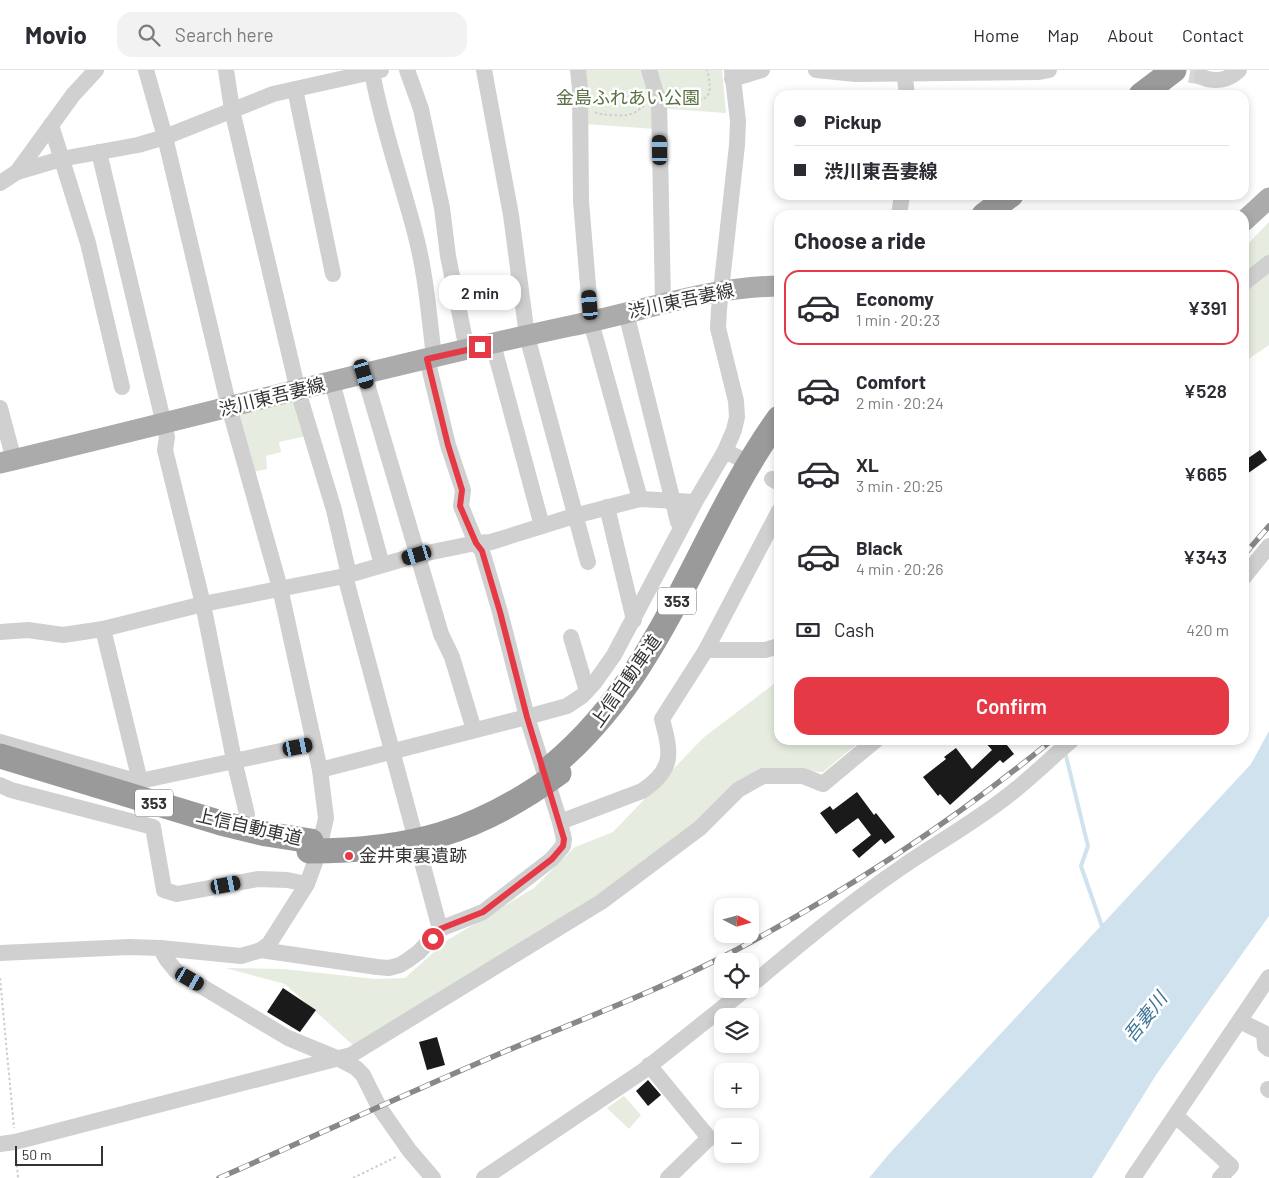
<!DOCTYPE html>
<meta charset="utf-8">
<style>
body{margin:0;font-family:Barlow,"Noto Sans JP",sans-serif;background:#f2f2f3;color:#2b2b33;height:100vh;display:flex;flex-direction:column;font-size:19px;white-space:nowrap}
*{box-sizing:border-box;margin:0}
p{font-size:16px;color:#7c7c81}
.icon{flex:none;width:28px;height:28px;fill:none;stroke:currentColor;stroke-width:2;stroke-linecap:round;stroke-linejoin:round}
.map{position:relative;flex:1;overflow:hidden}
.details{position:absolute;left:774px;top:140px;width:475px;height:535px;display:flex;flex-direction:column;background:#fff;border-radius:15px;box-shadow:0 2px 8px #0003}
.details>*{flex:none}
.guide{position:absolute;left:774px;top:20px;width:475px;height:110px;border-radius:15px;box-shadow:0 2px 8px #0003;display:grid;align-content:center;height:110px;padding:0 20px;background:#fff}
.needle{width:32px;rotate:96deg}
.buttons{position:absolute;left:714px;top:828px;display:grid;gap:10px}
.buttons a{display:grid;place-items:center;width:45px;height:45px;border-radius:10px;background:#fff;box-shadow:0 2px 8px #0003;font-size:25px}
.scale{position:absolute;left:15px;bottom:12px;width:88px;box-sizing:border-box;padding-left:5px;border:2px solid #333;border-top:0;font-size:14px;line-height:18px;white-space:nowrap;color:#333;-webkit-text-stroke:4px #fff;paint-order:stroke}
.end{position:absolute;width:22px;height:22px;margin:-11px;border:6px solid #e63946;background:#fff;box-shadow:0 0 0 2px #fff}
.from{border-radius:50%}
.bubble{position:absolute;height:35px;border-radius:15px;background:#fff;box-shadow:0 2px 8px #0003;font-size:16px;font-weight:600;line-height:35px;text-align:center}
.car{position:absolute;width:15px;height:30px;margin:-15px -8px;border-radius:6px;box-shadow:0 0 4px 1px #0007;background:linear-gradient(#222 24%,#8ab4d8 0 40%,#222 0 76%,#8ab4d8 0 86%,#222 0)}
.guide b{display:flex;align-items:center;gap:18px;height:48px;font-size:19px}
.guide b+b{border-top:1px solid #e1e1e2}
.guide i{width:12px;height:12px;background:#2b2b33}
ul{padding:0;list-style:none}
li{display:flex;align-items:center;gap:15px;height:75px;margin:0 10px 8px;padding:0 10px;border:2px solid transparent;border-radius:15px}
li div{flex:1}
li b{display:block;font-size:19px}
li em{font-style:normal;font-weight:600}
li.active{border-color:#e63946}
li>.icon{width:45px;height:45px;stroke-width:1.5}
h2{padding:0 20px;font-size:22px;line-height:60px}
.pay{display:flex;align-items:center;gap:12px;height:55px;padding:0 20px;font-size:19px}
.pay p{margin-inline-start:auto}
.action{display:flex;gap:10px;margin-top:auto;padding:10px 20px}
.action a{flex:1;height:58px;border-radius:15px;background:#e63946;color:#fff;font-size:20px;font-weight:600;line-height:58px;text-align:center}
header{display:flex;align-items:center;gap:30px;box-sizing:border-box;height:70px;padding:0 25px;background:#fff;border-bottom:1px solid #e1e1e2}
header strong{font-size:24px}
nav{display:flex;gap:28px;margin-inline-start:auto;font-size:18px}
.search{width:350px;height:45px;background:#f2f2f3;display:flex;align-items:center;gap:12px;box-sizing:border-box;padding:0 18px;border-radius:15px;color:#7c7c81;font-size:19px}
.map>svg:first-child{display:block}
.green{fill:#e6ecdf}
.water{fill:#cfe2ee}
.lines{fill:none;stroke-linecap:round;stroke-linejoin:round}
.stream{stroke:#cfe2ee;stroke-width:4}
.building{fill:#1a1a1a}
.minor-tunnel{stroke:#d6d6d6;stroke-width:16;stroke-dasharray:16 8;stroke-linecap:butt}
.path{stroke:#cdcdcd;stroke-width:2;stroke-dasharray:2.5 2.5;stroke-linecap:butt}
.minor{stroke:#d0d0d0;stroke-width:16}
.major{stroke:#ababab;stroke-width:21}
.highway{stroke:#9a9a9a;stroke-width:25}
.rail-casing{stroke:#888;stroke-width:5.5}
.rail{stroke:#fff;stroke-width:4;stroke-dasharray:11;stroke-linecap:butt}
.highway-bridge{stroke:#9a9a9a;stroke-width:25}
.route{stroke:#e63946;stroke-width:6}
.poi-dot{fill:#e63946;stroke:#fff;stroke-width:2}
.labels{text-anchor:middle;stroke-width:5;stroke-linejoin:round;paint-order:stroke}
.shield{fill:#fff;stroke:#707070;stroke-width:1}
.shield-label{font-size:16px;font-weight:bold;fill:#333}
.park-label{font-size:18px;fill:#56703f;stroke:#fff}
.street-label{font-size:18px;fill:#333;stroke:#fff}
.poi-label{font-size:18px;fill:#333;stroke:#fff;text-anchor:start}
.water-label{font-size:19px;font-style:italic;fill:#3f7597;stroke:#fff}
</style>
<header>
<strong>Movio</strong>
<div class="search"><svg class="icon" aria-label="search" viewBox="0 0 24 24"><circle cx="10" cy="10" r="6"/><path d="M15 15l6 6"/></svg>Search here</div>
<nav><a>Home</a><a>Map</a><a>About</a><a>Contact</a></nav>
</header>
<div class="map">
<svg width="1269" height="1108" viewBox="0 0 1269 1108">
<rect width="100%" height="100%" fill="#fff"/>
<g class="green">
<polygon points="582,0 722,0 726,43 656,38 656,59 586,54"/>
<polygon points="1269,152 1269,275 1244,292 1244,178"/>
<polygon points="297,326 306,366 279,372 281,382 266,386 267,399 250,403 238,341"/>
<polygon points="779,610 779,670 862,670 823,702 768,699 693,756 547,861 354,976 285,914 225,898 284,899 375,909 405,908 446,871 534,818 575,777 613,762 703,668"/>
<polygon points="624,1026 641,1045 629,1059 607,1038"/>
</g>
<polygon class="water" points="1269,661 1269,846 1156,1005 1092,1108 869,1108 889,1084 1251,694"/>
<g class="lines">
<g class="stream">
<polyline points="1051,670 1059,677"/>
<polyline points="1063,682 1066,686 1088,776 1081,796 1103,859"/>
</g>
</g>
<g class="building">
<polygon points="1260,380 1267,390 1244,406 1244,391"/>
<polygon points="983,670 1003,670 1014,684 1003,693 1000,690 950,735 940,724 938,726 923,707 946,689 944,687 956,678 972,699 992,680"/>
<polygon points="857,722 874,745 876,743 895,767 885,774 881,769 859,788 852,780 871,765 858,748 836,764 820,743 830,736 833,740"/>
<polygon points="283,918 316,940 300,962 267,942"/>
<polygon points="437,967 445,995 427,1000 419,972"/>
<polygon points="648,1010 661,1025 648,1036 636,1021"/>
</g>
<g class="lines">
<polyline class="minor-tunnel" points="1166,0 1202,7"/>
<g class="path">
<path d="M 674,29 C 702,31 716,35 707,0"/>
<path d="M 595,42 C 600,45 605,44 611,45 C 627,46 631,46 644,36"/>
<polyline points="0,908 14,1058"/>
<polyline points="16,1085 18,1108"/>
<polyline points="353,1108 396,1087"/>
</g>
<g class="minor">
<polyline points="146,0 165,67 229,337 280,518 320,700 326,748 317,787 307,814 269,874 261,880 241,886 160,878"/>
<polyline points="226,0 232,40 298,321 334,440 349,505"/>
<polyline points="407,0 421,39 442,138 448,186 467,280"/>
<polyline points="484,0 511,145 527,266 588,492"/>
<polyline points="578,0 580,19 581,131 591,252 640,429"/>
<polyline points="649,0 656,23 659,28 663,234"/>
<polyline points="816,0 856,4 1039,2 1049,0"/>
<polyline points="904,0 907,25"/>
<path d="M 372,2 C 382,57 401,109 415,163 C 426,204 429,246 434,287"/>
<path d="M 1202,7 C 1215,13 1229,10 1239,0"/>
<polyline points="732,9 762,0"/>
<polyline points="295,19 333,204"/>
<polyline points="51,55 88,173 122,317"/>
<polyline points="99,82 167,367 165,380 203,534 234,690 247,744"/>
<polyline points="17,102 73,25 96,0"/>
<polyline points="0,113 17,102 61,89 138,75 165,67 273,24 381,0"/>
<polyline points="899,145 902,125"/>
<polyline points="1244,213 1269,193"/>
<polyline points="626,243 678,452"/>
<polyline points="493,274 542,456"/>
<polyline points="364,304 441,564 452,587 474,660"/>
<polyline points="332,312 382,495"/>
<polyline points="0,338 14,390"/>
<polyline points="725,381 734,360 737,347 736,331 718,258 719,239 737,75 738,51 732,0"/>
<polyline points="772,409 779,413"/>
<polyline points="607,437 634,550"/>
<polyline points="345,506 440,859"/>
<polyline points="1244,507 1269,476"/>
<polyline points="0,562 28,560 63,565 103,559 203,534 345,506 417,485 476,473 491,472 574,446 640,429 695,432 725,381 745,391"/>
<polyline points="571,567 587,621"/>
<polyline points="706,580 765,580 779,576"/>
<polyline points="0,672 132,710 140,711 103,559"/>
<polyline points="320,700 527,647 567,636 582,626 595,612 614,585 695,432"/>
<polyline points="140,711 314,674"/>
<polyline points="0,715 11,720 153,757 164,820 177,824 258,809 287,810 307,814"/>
<path d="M 560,752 L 642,721 C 675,699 671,683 662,649 L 706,580 L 779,441"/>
<polyline points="261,880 377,897 389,898 400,895 408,890 419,882 440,859 483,842 552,789 563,776 564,769 560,752 527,647 500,542 482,481 476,473 461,436 463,420 448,375 427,289"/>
<polyline points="0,883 129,877 160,878 167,890 176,901 288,968 339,989 356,998 363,1005 379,1037 409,1080 433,1108"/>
<path d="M 750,916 C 799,875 849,833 902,797 C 940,771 980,749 1015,720 C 1035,704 1053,686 1072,670"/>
<polyline points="1240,951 1264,963 1265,976 1269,979"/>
<polyline points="649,995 709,1068 668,1108"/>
<polyline points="1268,1019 1269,1020"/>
<polyline points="1176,1046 1231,1096 1220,1108"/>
<polyline points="0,1074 15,1072 351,985 601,832 700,758 738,720 763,706 803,706 823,714 876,670"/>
<polyline points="484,1108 643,1001 746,919"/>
<polyline points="1133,1108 1269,907"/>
</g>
<g class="major">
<polyline points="1244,151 1269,128"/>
<path d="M 0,393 C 190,348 379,297 570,256 C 640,242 707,217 779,216"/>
</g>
<g class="highway">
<polyline points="1141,25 1174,0"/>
<polyline points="984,145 1011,125"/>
<polyline points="0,686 221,753 266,764 311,771"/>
<path d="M 551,697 C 665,603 696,464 779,348"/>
</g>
<g class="rail-casing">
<g id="rail">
<polyline points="1244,485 1269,456"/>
<path d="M 219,1108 C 315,1066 410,1022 506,981 C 583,949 662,919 736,880 C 848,820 954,751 1052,670"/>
</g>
</g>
<use href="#rail" class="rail"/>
<path class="highway-bridge" d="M 309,781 C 409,781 477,763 559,703"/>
</g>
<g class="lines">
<polyline class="route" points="433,869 440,859 483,842 552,789 563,776 564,769 527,647 500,542 482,481 476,473 460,436 462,420 448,375 427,289 480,277"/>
</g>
<circle class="poi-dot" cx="349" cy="786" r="5"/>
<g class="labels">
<g class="shield">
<rect x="658" y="517.5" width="38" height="27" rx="4"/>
<rect x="135" y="719.5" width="38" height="27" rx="4"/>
</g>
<g class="shield-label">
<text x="677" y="537">353</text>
<text x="154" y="739">353</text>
</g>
<g class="park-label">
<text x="628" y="34">金島ふれあい公園</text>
</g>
<g class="street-label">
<text transform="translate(681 231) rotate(-12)" y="6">渋川東吾妻線</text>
<text transform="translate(272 327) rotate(-14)" y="6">渋川東吾妻線</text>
<text transform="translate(626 611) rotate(-55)" y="6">上信自動車道</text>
<text transform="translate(249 757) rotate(13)" y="6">上信自動車道</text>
</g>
<g class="poi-label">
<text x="359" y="792">金井東裏遺跡</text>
</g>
<g class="water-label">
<text transform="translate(1145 947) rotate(-52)" y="7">吾妻川</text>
</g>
</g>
</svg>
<div class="buttons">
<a><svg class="needle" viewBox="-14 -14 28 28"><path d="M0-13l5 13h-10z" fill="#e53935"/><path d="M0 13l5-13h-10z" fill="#7c7c81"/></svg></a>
<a><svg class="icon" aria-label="locate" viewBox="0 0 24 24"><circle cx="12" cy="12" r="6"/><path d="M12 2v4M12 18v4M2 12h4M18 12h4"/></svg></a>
<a><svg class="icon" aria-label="layers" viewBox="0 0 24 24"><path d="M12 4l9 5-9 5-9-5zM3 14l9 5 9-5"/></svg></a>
<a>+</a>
<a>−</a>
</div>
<div class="scale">50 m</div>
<i class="end from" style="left:433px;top:869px"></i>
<i class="end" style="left:480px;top:277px"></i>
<div class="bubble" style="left:439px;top:205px;width:82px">2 min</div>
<i class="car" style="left:660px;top:80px;rotate:359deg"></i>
<i class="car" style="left:590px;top:235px;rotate:355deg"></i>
<i class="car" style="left:364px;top:304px;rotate:163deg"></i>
<i class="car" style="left:417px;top:485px;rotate:253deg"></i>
<i class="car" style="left:298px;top:677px;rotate:79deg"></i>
<i class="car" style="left:226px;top:815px;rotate:79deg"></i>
<i class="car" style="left:190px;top:909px;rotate:120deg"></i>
<div class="guide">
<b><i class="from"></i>Pickup</b>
<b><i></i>渋川東吾妻線</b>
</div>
<section class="details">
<h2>Choose a ride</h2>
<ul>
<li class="active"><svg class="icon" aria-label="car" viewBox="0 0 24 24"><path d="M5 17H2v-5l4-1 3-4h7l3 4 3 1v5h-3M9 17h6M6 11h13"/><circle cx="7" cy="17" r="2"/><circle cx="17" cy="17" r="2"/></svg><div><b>Economy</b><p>1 min · 20:23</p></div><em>¥391</em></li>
<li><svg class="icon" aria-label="car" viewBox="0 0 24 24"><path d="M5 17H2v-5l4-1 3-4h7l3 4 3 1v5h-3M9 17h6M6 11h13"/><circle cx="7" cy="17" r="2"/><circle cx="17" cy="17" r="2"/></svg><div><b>Comfort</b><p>2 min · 20:24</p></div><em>¥528</em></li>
<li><svg class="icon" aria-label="car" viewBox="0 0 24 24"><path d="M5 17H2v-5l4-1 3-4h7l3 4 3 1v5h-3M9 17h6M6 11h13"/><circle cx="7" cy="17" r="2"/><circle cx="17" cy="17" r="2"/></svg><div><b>XL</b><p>3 min · 20:25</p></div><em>¥665</em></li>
<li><svg class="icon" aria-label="car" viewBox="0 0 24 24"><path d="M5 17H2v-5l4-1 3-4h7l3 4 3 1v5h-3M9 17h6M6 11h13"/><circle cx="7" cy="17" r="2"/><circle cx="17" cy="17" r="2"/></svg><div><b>Black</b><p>4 min · 20:26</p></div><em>¥343</em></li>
</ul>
<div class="pay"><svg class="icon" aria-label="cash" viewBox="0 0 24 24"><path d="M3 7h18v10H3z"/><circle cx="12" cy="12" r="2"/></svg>Cash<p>420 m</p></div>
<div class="action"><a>Confirm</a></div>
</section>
</div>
